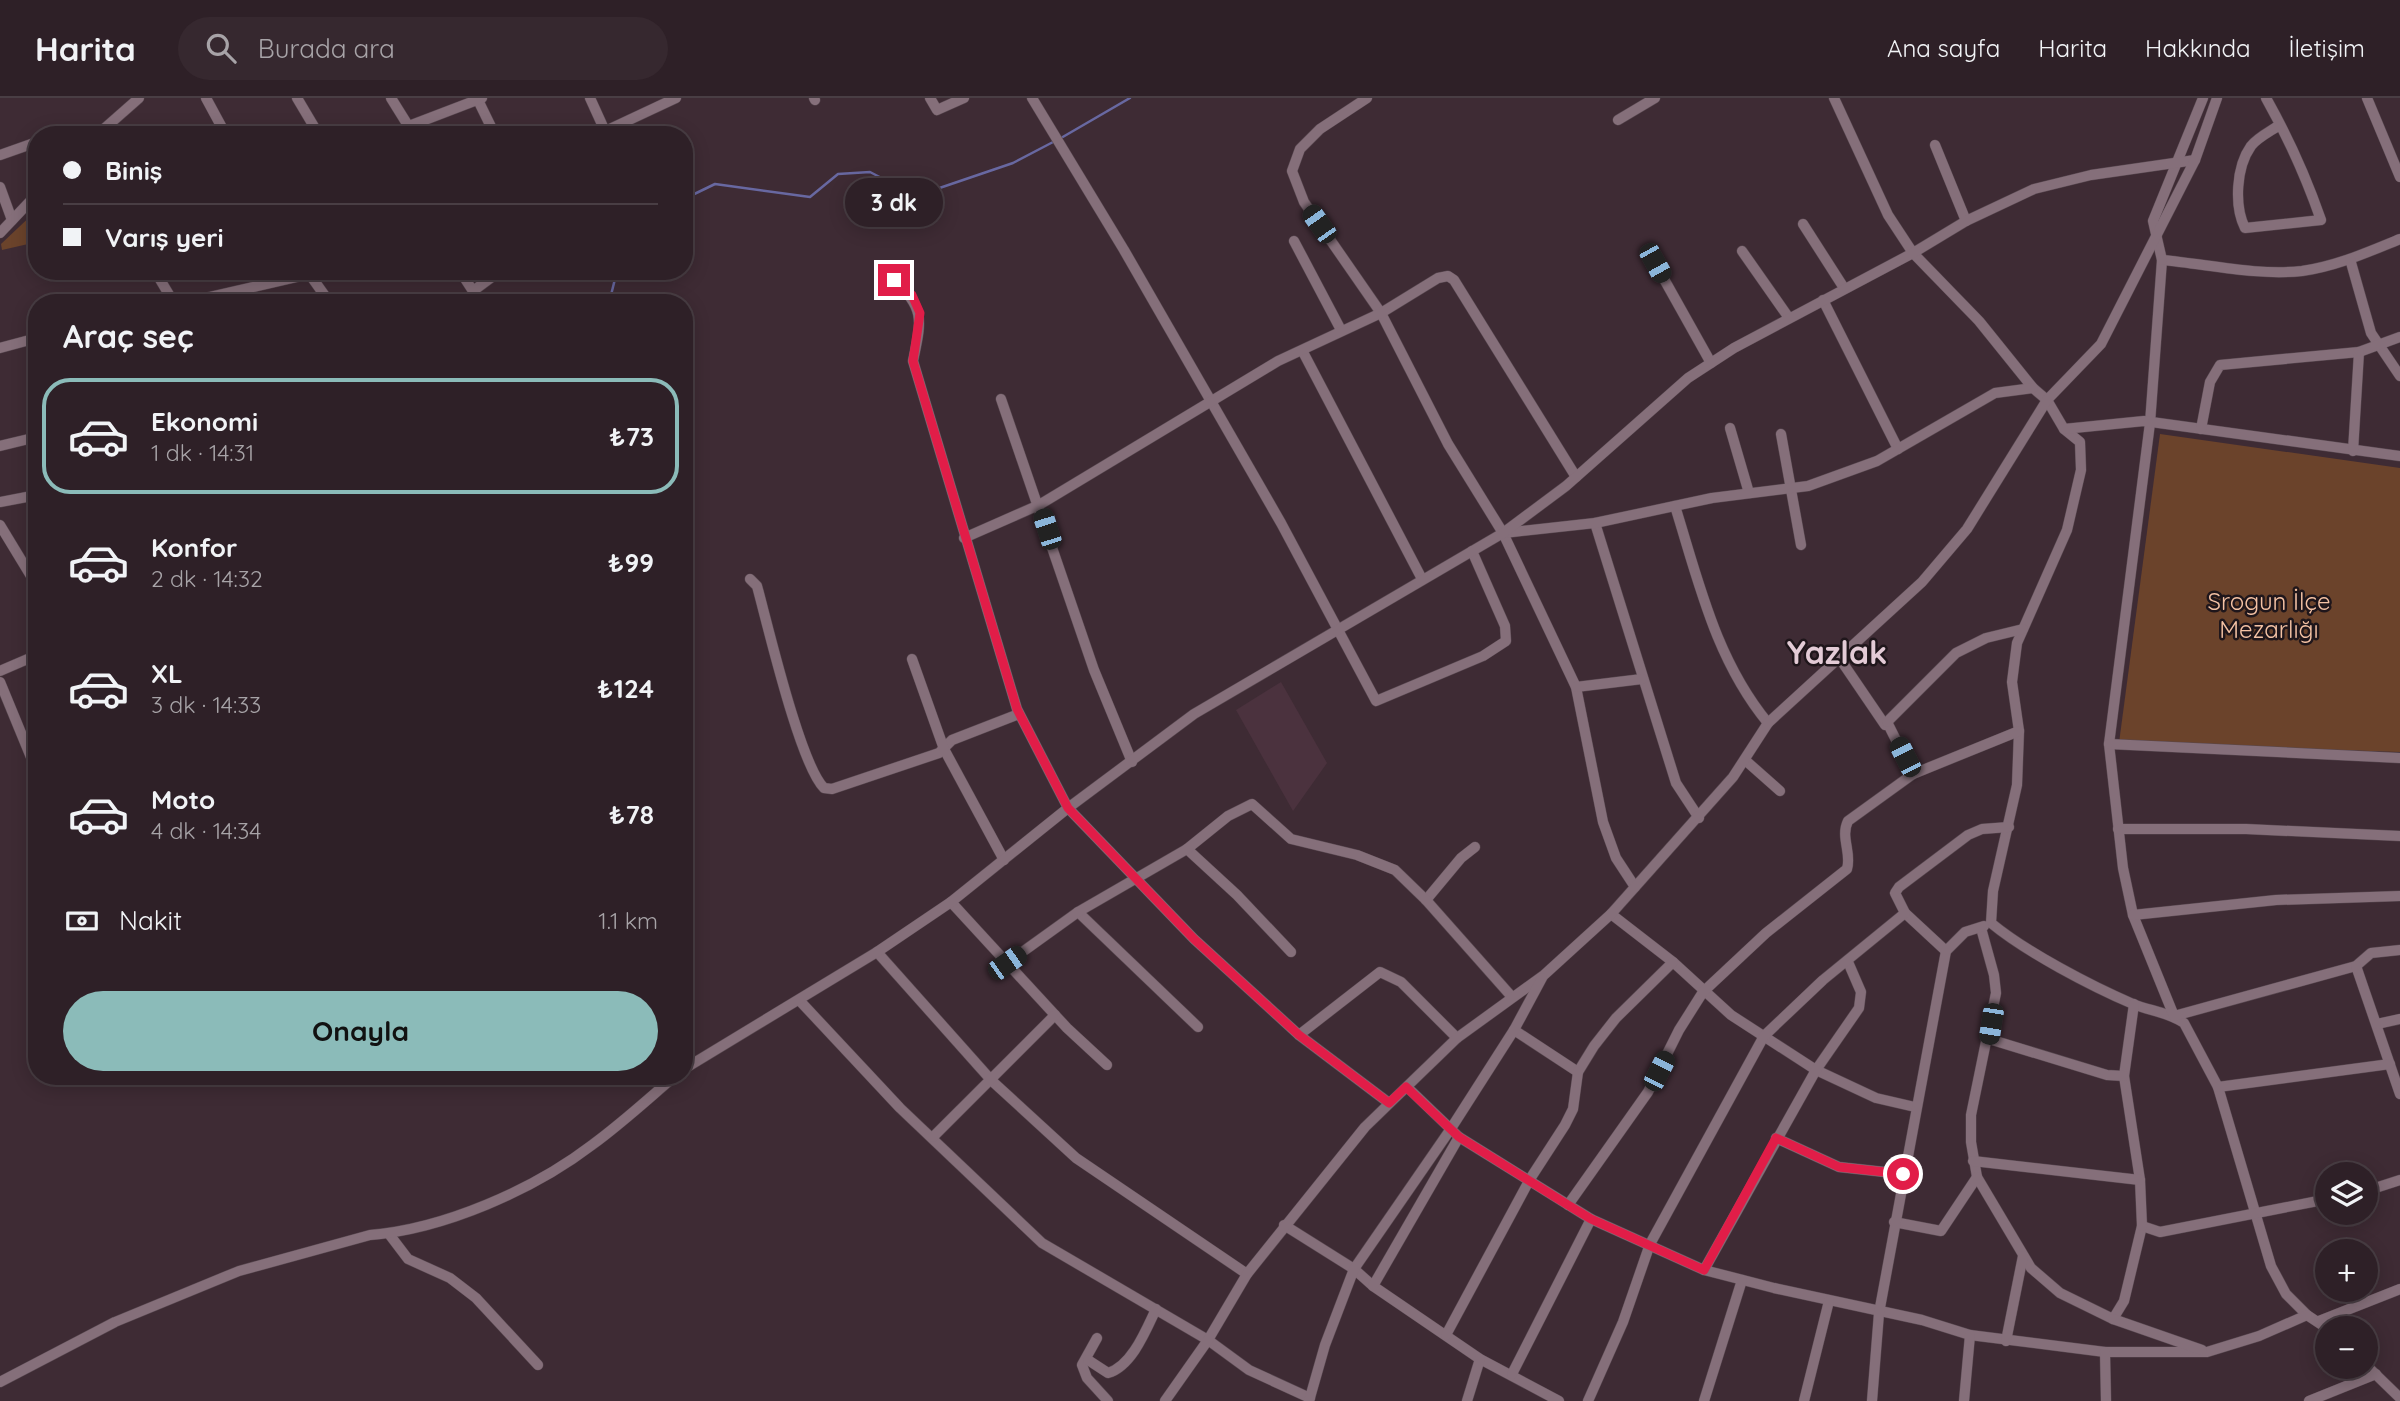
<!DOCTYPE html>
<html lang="tr">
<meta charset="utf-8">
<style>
body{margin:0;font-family:Quicksand,sans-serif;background:#36282f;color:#f1f3f6;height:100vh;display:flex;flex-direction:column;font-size:26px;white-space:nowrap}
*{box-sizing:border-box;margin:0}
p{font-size:23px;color:#a7a3a7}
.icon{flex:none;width:38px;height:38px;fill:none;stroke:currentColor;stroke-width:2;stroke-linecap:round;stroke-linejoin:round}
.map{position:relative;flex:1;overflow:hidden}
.panel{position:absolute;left:28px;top:196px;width:665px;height:791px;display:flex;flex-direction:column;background:#2e2027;border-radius:28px;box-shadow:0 4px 18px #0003,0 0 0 2px #493e44}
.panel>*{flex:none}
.banner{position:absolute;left:28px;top:28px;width:665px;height:154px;border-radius:28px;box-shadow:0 4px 18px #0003,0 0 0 2px #493e44;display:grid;align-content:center;height:154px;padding:0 35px;background:#2e2027}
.controls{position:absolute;left:2315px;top:1064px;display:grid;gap:14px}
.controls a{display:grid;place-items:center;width:63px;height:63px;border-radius:50%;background:#2e2027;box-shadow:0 4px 18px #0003,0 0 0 2px #493e44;font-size:35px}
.end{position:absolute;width:32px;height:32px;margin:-16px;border:9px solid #e11d48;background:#fff;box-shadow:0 0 0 4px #fff}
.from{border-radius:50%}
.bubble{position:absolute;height:49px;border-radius:24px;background:#2e2027;box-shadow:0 4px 18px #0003,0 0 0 2px #493e44;font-size:23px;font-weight:800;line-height:49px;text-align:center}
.car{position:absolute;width:21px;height:42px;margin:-21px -10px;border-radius:9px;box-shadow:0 0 5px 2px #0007;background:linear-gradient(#222 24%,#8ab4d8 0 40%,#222 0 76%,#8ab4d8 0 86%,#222 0)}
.banner b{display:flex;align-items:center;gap:24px;height:66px;font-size:26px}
.banner b+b{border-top:2px solid #493e44}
.banner i{width:18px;height:18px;background:#f1f3f6}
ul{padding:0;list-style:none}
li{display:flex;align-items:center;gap:21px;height:116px;margin:0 14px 10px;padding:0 21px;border:4px solid transparent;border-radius:28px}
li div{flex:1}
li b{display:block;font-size:26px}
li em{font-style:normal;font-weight:800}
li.current{border-color:#8bbbb9}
li>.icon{width:63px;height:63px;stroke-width:1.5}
h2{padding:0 35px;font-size:32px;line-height:84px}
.pay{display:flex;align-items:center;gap:18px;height:77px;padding:0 35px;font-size:26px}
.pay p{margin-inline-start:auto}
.button{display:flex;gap:14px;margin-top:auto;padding:14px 35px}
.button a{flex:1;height:80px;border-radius:42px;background:#8bbbb9;color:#111;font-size:28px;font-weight:800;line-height:80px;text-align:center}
header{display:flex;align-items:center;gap:42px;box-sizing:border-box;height:98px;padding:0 35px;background:#2e2027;border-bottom:2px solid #493e44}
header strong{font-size:33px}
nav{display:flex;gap:38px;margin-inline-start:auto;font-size:24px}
.search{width:490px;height:63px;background:#36282f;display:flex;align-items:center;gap:18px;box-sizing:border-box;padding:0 24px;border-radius:38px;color:#a7a3a7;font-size:26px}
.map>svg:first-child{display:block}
.built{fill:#4b323e}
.green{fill:#6b432b}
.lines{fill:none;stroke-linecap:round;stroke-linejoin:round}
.stream{stroke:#6868a1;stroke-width:2.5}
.minor-casing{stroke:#584850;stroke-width:11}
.minor{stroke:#856f7a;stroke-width:10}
.route{stroke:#e11d48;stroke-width:9}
.labels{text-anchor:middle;stroke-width:5;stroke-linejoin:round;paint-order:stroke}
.park-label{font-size:24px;fill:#f5c2a4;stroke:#1f161b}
.district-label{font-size:32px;font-weight:bold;fill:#e3cbd6;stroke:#1f161b}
</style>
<header>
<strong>Harita</strong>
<div class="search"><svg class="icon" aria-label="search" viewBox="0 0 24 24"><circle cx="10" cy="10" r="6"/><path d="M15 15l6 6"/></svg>Burada ara</div>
<nav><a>Ana sayfa</a><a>Harita</a><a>Hakkında</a><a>İletişim</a></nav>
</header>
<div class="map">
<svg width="2400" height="1303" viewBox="0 0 2400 1303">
<rect width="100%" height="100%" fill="#3e2b34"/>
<polygon class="built" points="1281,584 1327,665 1293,713 1236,612"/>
<g class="green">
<polygon points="37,112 37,144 2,152 1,146"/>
<polygon points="2160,336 2400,370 2400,654 2119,645"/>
</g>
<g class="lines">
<g class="stream">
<polyline points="1061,40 1130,0"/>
<polyline points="684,101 715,86 810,99 838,76 870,74 916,98 1013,65 1055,43"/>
<polyline points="603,205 611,197 617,173"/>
</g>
<g class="minor-casing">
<g id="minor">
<polyline points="206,0 226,37"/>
<polyline points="297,0 319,37"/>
<polyline points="391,0 414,37"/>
<polyline points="477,0 495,37"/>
<polyline points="590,0 605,33"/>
<polyline points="814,0 815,2"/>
<polyline points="930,0 937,12 964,0"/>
<polyline points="1032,0 1124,152 1281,425 1376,603 1483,558 1506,543 1505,528 1472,453"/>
<polyline points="1367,0 1320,31 1300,51 1292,73 1304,104 1381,215 1448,346 1503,435 1576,589 1603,724 1616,760 1635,789"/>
<path d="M 1834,0 L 1888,117 L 1913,155 L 1979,223 L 2033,290 L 2047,302 L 2064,331 L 2080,344 L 2081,372 L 2067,432 L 2017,545 L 2012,584 L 2019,633 L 2017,687 L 1993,793 L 1991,825 C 2026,854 2091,888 2133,906 C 2150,913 2168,914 2184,925 L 2218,989 L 2271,1168 L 2286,1196 L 2307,1217 L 2328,1231"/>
<path d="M 2266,0 C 2288,39 2306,79 2321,122 L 2245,130 C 2234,108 2236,69 2251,48 C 2257,40 2269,34 2278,28"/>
<polyline points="2367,0 2400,79"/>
<polyline points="1618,22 1655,0"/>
<polyline points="409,28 482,0"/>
<polyline points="56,37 61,37"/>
<polyline points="97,37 139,0"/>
<polyline points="597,37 676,0"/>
<polyline points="1935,47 1966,123"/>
<polyline points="0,57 37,44"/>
<polyline points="0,89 12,122"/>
<polyline points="1803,126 1844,190"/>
<polyline points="0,135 37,96"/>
<path d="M 2400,141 C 2368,154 2337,168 2302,173 C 2257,178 2207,166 2162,162 L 2150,325 L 2109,646 L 2123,770 L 2133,817 L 2174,918 L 2356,868 L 2371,855 L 2400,852"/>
<polyline points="1294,143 1341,232"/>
<polyline points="1742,153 1789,220"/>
<polyline points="2350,161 2371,235 2400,278"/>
<polyline points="2162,162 2153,123 2203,0"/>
<polyline points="1655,165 1711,265"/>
<polyline points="155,173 174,205"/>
<polyline points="460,173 473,193 500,173"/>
<polyline points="308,174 330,205"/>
<path d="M 894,182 C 926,210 921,224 913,263 L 1017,611 L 1068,710 L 1194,841 L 1299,937 L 1389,1005"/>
<polyline points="1823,202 1898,351"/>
<polyline points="183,205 323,173"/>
<polyline points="0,250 37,240"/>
<polyline points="1303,254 1422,481"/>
<polyline points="1001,301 1094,572 1132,664"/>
<polyline points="1730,330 1749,395"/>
<polyline points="2064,331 2144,323 2400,358"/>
<polyline points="2201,331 2210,284 2220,267 2359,254 2400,239"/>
<polyline points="1781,336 1801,447"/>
<polyline points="0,348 37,339"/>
<polyline points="2353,353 2359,254"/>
<polyline points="0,404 37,397"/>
<path d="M 1675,408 C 1699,485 1716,562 1768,625"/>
<polyline points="1595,425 1676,685 1699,720"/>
<polyline points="0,427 37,488"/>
<polyline points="1504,435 1595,425 1712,400 1808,388 1877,363 1995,295 2033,290"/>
<polyline points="964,440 1039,407 1278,263 1381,215 1438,180 1448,178 1454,182 1576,379"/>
<path d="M 750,481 L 757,488 C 768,528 800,666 824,690 L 832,691 L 939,655 L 952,642 L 1019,616"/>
<polyline points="1838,558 1885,627 1887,624 1913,676"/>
<polyline points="912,561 944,651 1004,762"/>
<polyline points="0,573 37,557"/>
<polyline points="0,584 33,664"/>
<polyline points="1576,589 1642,581"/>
<polyline points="1887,624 1956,555 1986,540 2023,531"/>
<polyline points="2109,646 2400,660"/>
<polyline points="1745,662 1780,693"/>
<polyline points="2118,731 2246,731 2400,738"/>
<polyline points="1187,751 1237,797 1291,854"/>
<polyline points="1426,802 1461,760 1475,749"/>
<polyline points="951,804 1067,930 1107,967"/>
<polyline points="1078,814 1198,929"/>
<polyline points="1611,816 1673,864 1731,917 1816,972 1876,1000 1915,1009"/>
<polyline points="2133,817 2276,802 2400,798"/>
<polyline points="1981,830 1994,877 1996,895 1971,1017 1971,1044 1977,1079 2031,1170 2060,1195 2113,1221 2124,1203 2142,1128 2160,1134 2328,1101"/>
<polyline points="1946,853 1905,815 1895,795 1899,789 1968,737 1982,731 2009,729"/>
<polyline points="877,854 992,983 1076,1060 1247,1176"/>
<polyline points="1007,865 1078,814 1187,751 1228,718 1252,706 1291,741 1357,757 1395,772 1426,802 1512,899"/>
<polyline points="2356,868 2400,996"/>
<polyline points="799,902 900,1010 1042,1145 1208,1242 1249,1272 1310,1300"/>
<polyline points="2134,906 2124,978 2140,1082 2142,1128"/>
<polyline points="2377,926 2400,921"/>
<polyline points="1514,932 1578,974"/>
<polyline points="1299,937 1380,874 1401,884 1457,940"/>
<polyline points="1989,941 2107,977 2124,978"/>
<polyline points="684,971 877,854 951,804 1068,710 1194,616 1503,435 1566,388 1688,280 1734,250 1913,155 1966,123 2034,91 2091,77 2195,62"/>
<polyline points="1407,989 1459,1039 1591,1121 1704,1172 1774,1190 1922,1222 1970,1237 2105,1254 2207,1254 2259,1238 2307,1217"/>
<polyline points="2218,989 2390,966"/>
<polyline points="933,1039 1055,917"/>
<polyline points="1776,1040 1839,1069 1903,1076"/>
<polyline points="1973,1063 2140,1082"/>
<polyline points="2366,1093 2400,1082"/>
<path d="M 1568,1107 L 1648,994 L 1679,932 L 1703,894 L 1766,835 L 1847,771 C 1852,755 1840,739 1848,723 L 1913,676 L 2019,633"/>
<polyline points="1894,1124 1941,1133 1977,1079"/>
<polyline points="1284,1127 1354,1171 1373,1188 1480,1261 1559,1303"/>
<polyline points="389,1136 408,1161 450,1180 476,1200 538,1267"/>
<polyline points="1704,1172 1816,972 1859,910 1861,894 1848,864"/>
<polyline points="1373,1188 1459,1039"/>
<polyline points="2113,1221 2202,1252"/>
<polyline points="2319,1223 2400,1191"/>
<polyline points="1446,1237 1530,1081 1565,1027 1573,1011 1578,974 1594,948 1616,920 1673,864"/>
<polyline points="1097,1240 1082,1267 1087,1280 1108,1303"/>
<polyline points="2006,1243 2023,1158"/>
<polyline points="2105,1254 2106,1303"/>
<path d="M 1088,1262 L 1108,1275 C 1132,1268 1146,1232 1156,1211"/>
<polyline points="2366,1267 2400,1300"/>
<polyline points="1512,1276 1591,1121"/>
<path d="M 0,1284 L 115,1224 L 239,1173 L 370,1137 C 444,1131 533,1092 592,1047 C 621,1026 648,1001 675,978"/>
<polyline points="1165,1303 1208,1242 1247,1176 1365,1029 1457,940 1544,877 1611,816 1733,679 1768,625 1922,484 1967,431 2047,302 2101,246 2195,62 2217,0"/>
<polyline points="1309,1303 1325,1247 1354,1171 1450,1032 1514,932 1542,880"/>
<polyline points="1467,1303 1480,1261"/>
<polyline points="1588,1303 1623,1224 1650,1146 1764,938 1823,882 1905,815"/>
<polyline points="1704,1303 1742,1182"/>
<polyline points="1804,1303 1829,1203"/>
<polyline points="1872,1303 1879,1215 1946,853 1965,834 1984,828"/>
<polyline points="1964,1303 1970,1237"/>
<polyline points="2309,1303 2376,1276"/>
</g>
</g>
<use href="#minor" class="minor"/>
</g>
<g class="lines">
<polyline class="route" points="894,182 912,197 920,215 913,263 1017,611 1068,710 1194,841 1299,937 1389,1005 1406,989 1459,1039 1568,1107 1591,1121 1704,1172 1776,1040 1839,1069 1903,1076"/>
</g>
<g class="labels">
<g class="park-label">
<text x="2269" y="512">Srogun İlçe<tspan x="2269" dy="28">Mezarlığı</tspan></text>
</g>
<g class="district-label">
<text x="1837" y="566">Yazlak</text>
</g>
</g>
</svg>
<div class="controls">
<a><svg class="icon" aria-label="layers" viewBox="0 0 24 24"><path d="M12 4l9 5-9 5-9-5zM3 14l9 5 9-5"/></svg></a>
<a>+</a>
<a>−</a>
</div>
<i class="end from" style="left:1903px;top:1076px"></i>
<i class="end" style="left:894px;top:182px"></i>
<div class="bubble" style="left:845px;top:80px;width:98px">3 dk</div>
<i class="car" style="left:1319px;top:126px;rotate:325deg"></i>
<i class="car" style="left:1655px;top:165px;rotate:151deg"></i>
<i class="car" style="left:1047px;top:431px;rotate:342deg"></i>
<i class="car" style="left:1905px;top:659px;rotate:333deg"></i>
<i class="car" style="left:1007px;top:865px;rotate:55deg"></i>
<i class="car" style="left:1991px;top:926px;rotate:189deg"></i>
<i class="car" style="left:1659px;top:973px;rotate:27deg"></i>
<div class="banner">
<b><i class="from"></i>Biniş</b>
<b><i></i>Varış yeri</b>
</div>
<section class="panel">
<h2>Araç seç</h2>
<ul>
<li class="current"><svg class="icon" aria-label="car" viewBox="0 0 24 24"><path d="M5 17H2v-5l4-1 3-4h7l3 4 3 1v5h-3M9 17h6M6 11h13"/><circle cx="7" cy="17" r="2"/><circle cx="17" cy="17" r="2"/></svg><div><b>Ekonomi</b><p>1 dk · 14:31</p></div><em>₺73</em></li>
<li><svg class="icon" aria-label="car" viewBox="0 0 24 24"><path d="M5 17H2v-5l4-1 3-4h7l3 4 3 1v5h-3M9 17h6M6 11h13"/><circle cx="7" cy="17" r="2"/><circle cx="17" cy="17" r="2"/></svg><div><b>Konfor</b><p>2 dk · 14:32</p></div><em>₺99</em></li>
<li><svg class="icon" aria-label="car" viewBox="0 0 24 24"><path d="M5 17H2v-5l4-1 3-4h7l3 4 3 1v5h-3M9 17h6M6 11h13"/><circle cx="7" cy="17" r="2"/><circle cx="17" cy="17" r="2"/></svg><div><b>XL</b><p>3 dk · 14:33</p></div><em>₺124</em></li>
<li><svg class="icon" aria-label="car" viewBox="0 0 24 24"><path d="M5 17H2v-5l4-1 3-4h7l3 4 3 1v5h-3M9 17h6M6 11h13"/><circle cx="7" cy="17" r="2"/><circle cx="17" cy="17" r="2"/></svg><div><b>Moto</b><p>4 dk · 14:34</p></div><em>₺78</em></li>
</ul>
<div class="pay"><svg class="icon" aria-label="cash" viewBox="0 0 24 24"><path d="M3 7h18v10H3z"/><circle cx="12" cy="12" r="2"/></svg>Nakit<p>1.1 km</p></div>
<div class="button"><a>Onayla</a></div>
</section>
</div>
